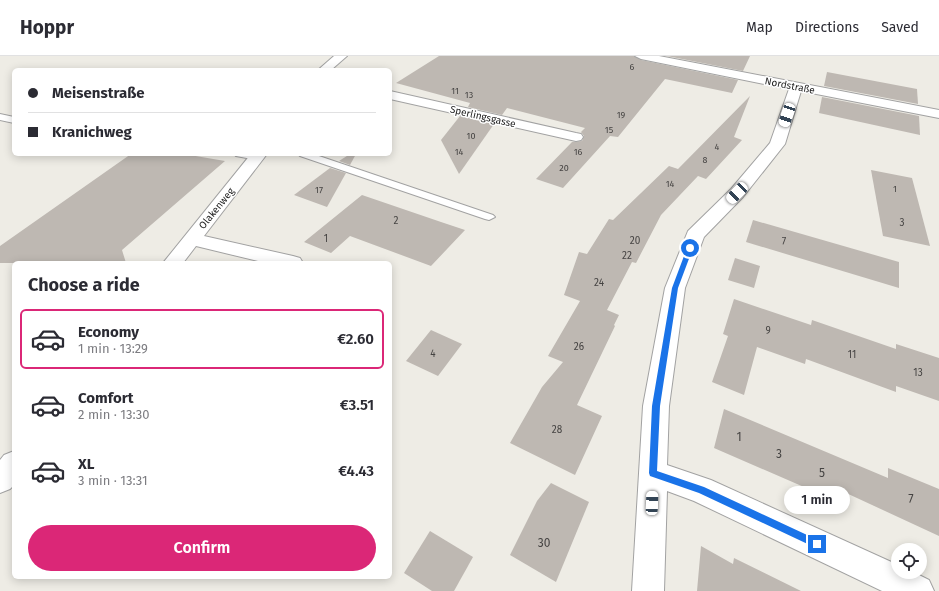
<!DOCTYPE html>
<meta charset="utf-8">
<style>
body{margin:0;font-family:"Fira Sans",sans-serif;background:#f2f2f3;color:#2b2b33;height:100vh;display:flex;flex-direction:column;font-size:15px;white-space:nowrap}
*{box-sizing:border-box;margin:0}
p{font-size:13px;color:#7c7c81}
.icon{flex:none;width:22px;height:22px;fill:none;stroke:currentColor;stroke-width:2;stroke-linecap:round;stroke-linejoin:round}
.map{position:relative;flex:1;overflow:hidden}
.panel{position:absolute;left:12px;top:205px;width:380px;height:318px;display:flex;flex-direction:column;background:#fff;border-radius:6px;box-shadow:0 2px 10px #0003}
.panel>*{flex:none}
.hud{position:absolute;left:12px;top:12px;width:380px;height:88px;border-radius:6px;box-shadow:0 2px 10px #0003;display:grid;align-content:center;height:88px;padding:0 16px;background:#fff}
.fabs{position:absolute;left:891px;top:487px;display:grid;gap:8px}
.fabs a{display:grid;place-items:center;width:36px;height:36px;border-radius:50%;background:#fff;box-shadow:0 2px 10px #0003;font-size:20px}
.end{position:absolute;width:18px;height:18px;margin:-9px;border:5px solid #1a73e8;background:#fff;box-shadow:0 0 0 2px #fff}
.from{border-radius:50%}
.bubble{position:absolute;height:28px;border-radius:14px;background:#fff;box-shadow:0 2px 10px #0003;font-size:13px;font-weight:600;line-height:28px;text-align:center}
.car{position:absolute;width:12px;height:24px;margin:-12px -6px;border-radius:5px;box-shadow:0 0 3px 1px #0007;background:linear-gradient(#fff 24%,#345 0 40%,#fff 0 76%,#345 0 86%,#fff 0)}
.hud b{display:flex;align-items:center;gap:14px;height:38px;font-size:15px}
.hud b+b{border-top:1px solid #e1e1e2}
.hud i{width:10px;height:10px;background:#2b2b33}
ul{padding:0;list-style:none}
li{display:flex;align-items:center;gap:12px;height:60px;margin:0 8px 6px;padding:0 8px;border:2px solid transparent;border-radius:6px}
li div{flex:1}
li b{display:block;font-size:15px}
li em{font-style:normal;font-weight:600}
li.on{border-color:#db2777}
li>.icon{width:36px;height:36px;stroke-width:1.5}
h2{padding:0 16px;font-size:18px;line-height:48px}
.primary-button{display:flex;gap:8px;margin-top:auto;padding:8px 16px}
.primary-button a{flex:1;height:46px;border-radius:24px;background:#db2777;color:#fff;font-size:16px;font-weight:600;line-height:46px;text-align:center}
header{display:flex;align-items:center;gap:24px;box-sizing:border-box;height:56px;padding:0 20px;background:#fff;border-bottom:1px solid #e1e1e2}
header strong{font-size:19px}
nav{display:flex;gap:22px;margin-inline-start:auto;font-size:14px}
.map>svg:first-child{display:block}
.building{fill:#beb8b2}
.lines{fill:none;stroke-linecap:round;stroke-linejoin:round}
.service-casing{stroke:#a2a2a2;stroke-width:2}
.minor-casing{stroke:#a2a2a2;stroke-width:2}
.service{fill:#fff;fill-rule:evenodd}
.minor{fill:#fff;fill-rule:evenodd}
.route{fill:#1a73e8}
.labels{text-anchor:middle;stroke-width:3;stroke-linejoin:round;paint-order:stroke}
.far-number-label{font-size:9px;fill:#464443}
.far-street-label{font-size:10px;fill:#1e1e1e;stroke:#fff}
.number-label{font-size:10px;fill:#464443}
.near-number-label{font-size:12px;fill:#464443}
</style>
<header>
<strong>Hoppr</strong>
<nav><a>Map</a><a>Directions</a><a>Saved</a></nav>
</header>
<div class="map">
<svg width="939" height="535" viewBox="0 0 939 535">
<rect width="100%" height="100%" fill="#eeece5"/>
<g class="building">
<polygon points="439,0 634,0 641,4 738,24 732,37 665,23 618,81 610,80 563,132 536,123 572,86 582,85 584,80 581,76 585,72 507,52 502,59 468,51 470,47 396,27"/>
<polygon points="667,0 750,0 743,15"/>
<polygon points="827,16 917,33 918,48 824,30"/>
<polygon points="750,40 734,81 742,84 706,123 698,120 661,159 636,207 632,206 607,254 619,259 614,269 615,270 577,349 602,360 575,419 510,387 542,331 563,306 548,300 580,245 564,239 579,196 587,198 609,163 613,164 669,110 678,113"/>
<polygon points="822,41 919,60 920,79 819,57"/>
<polygon points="460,60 494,68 459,118 441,84"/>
<polygon points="131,98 184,98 225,105 122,194 126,207 0,207 0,190"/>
<polygon points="350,98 356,98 350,109 339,105"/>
<polygon points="330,112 346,117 327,151 294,139"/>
<polygon points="871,114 912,122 930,190 883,180"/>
<polygon points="362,139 441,166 465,174 431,210 350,180 331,197 304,186"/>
<polygon points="753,164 899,206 899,232 746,186"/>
<polygon points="735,202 760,210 754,232 728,224"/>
<polygon points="734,243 811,269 812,264 896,293 896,288 939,302 939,345 896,330 896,336 806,303 805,308 757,291 744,339 712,326 728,280 723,278"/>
<polygon points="431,274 462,288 438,320 406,305"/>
<polygon points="724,353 888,422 888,412 939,433 939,480 844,436 843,448 714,392"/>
<polygon points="551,427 589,446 556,526 510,499 537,445"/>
<polygon points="430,475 473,501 454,535 432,535 404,517"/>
<polygon points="701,490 733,508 734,502 801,535 697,535"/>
</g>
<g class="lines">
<g class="service-casing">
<g id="service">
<polygon points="0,58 14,61 14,67 0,64"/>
<polygon points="234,98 257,98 262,101 257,104 236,100"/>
<polygon points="298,98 313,98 493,159 495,161 489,164 485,163 300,100"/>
</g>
</g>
<g class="minor-casing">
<g id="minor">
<polygon points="334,0 347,0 331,14 318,14"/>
<polygon points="635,0 659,0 939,54 939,62 801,35 785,88 743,141 704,181 685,232 669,350 667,409 711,424 898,509 898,516 913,516 929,524 934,535 882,535 694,445 667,435 664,535 632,535 643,350 665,232 688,175 731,133 770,87 789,33 641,3"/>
<polygon points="390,35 576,77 581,78 583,81 581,84 576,85 390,43"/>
<polygon points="251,98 267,98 204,180 293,200 300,202 303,207 266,207 196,190 183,207 163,207"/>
<polygon points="14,395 14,429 10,433 0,437 0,404 4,399"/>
</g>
</g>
<use href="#service" class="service"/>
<use href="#minor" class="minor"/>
</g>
<polygon class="route" points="690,190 693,192 678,232 660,350 657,415 704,431 820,485 820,491 814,491 699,437 650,420 649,417 652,350 672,232 687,192"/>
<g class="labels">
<g class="far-number-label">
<text x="632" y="14">6</text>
<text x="455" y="38">11</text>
<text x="469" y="42">13</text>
<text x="621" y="62">19</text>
<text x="609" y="77">15</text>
<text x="471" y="83">10</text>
<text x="717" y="94">4</text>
<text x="459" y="99">14</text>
<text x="578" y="99">16</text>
<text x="705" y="107">8</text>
<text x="564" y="115">20</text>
<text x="670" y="131">14</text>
<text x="895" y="136">1</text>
<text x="319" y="137">17</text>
</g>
<g class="far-street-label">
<text transform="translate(790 29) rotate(11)" y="4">Nordstraße</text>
<text transform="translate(483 60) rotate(13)" y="4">Sperlingsgasse</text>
<text transform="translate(216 152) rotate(-51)" y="4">Olakenweg</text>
</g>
<g class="number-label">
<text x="396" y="168">2</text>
<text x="902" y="170">3</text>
<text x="326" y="186">1</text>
<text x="635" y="188">20</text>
<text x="784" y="189">7</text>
<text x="627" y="203">22</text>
<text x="599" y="230">24</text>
<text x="768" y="278">9</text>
<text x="579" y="294">26</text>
<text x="433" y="301">4</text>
<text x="852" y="302">11</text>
<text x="918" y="320">13</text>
<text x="557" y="377">28</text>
</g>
<g class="near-number-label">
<text x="739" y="385">1</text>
<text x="779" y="402">3</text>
<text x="822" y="421">5</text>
<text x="911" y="447">7</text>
<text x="544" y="491">30</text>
</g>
</g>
</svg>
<div class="fabs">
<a><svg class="icon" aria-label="locate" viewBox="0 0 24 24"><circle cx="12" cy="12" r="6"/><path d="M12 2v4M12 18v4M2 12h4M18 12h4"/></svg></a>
</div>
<i class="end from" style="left:690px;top:192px"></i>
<i class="end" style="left:817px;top:488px"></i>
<div class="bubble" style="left:784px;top:430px;width:66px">1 min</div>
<i class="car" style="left:787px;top:59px;rotate:199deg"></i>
<i class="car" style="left:737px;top:137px;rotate:225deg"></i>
<i class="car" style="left:652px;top:447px;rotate:2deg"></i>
<div class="hud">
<b><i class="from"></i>Meisenstraße</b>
<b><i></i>Kranichweg</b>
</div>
<section class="panel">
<h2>Choose a ride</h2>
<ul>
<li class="on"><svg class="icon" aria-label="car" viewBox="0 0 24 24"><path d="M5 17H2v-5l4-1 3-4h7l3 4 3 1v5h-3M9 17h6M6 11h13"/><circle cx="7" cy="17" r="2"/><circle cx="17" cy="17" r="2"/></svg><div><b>Economy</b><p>1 min · 13:29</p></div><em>€2.60</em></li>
<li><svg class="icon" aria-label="car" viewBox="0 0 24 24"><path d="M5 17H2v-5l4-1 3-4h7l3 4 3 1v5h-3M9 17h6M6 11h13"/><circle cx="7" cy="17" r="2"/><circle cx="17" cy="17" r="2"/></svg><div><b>Comfort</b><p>2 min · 13:30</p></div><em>€3.51</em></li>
<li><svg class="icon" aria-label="car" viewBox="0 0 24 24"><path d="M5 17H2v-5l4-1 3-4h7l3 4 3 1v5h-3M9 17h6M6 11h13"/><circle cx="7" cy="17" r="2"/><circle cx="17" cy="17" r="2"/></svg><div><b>XL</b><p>3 min · 13:31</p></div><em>€4.43</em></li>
</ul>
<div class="primary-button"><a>Confirm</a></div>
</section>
</div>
